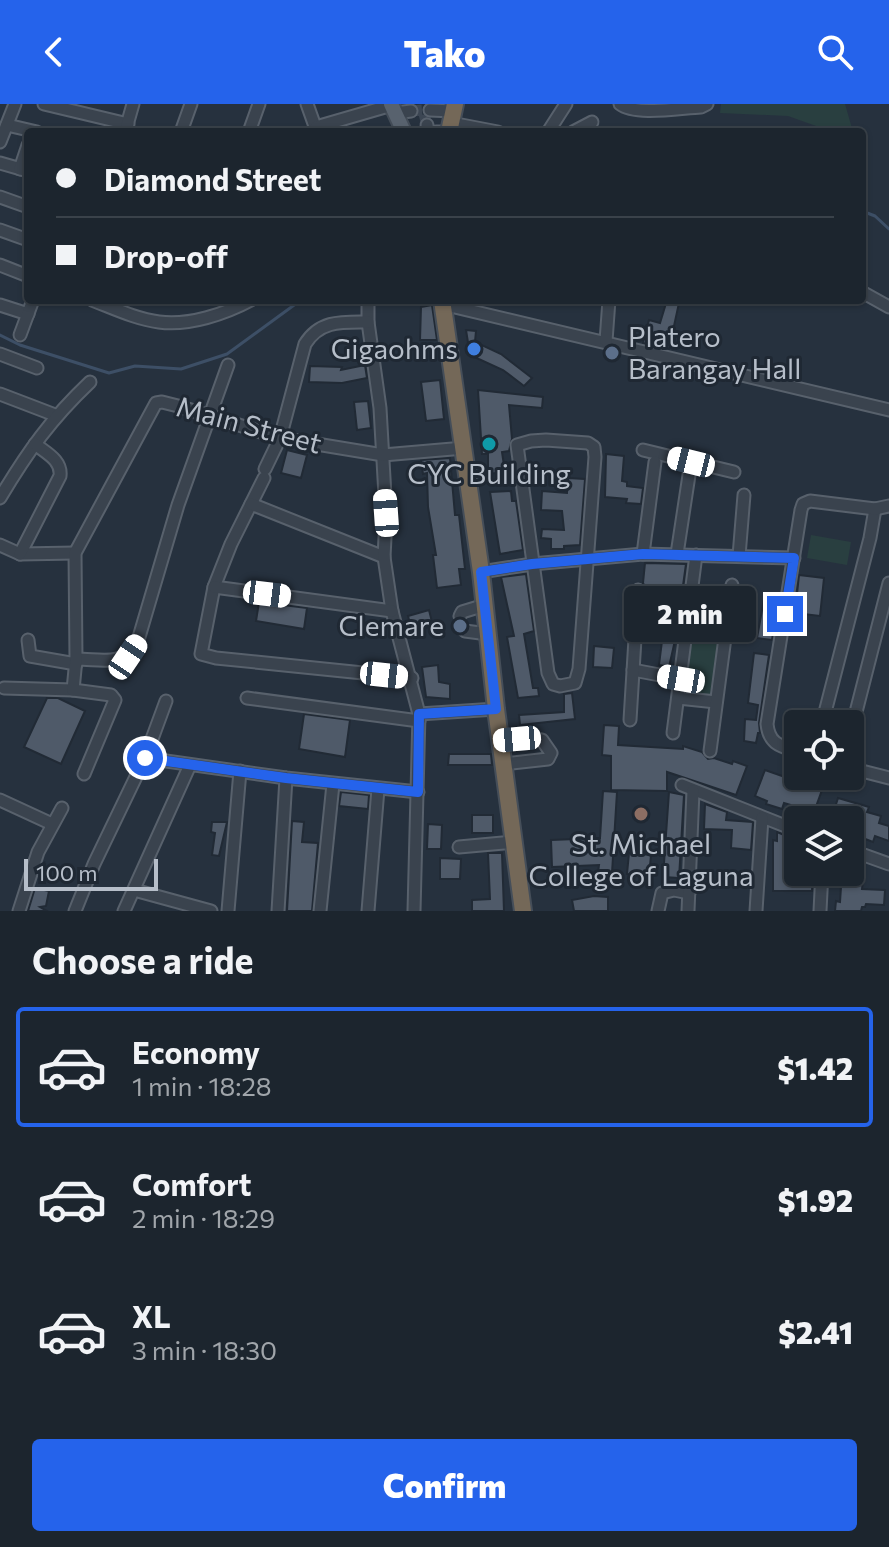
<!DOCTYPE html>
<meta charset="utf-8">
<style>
body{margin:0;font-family:Commissioner,sans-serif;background:#29313a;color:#f1f3f6;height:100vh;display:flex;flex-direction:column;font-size:30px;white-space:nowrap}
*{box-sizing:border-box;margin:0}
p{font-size:26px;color:#a0a5aa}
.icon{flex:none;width:44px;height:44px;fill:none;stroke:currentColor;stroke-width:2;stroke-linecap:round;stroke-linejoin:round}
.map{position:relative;height:807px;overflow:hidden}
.panel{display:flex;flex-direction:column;background:#1c252e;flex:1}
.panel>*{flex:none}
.top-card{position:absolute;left:24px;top:24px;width:842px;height:176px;border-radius:8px;box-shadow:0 2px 6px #0004,0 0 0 2px #3a424a;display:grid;align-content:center;height:176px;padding:0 32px;background:#1c252e}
.tools{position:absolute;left:784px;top:606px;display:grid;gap:16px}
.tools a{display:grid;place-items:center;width:80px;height:80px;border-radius:8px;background:#1c252e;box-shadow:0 2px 6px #0004,0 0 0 2px #3a424a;font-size:40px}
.scale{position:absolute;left:24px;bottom:20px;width:134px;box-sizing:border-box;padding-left:8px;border:4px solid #b6bec9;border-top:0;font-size:22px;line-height:28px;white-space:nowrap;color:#b6bec9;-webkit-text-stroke:6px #1f2833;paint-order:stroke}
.end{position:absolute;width:36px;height:36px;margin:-18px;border:10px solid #2563eb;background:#fff;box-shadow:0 0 0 4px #fff}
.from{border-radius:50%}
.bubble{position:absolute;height:56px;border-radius:8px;background:#1c252e;box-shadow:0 2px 6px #0004,0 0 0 2px #3a424a;font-size:26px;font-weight:800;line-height:56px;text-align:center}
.car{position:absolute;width:24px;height:48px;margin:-24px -12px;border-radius:10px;box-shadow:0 0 6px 2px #0007;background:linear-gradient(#fff 24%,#345 0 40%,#fff 0 76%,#345 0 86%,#fff 0)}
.top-card b{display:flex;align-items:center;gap:28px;height:76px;font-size:30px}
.top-card b+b{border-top:2px solid #3a424a}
.top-card i{width:20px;height:20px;background:#f1f3f6}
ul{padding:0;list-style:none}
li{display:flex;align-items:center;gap:24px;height:120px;margin:0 16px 12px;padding:0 16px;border:4px solid transparent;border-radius:8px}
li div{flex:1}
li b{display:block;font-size:30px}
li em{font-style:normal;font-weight:800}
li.selected{border-color:#2563eb}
li>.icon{width:72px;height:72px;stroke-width:1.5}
h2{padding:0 32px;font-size:36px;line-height:96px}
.button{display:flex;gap:16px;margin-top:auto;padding:16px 32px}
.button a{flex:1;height:92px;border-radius:8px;background:#2563eb;color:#fff;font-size:32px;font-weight:800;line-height:92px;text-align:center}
header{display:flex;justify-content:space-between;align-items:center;height:104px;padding:0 32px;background:#2563eb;color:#fff;font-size:36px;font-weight:800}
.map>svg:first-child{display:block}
.green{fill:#293f40}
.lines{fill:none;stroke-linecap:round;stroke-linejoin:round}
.stream{stroke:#3d4f66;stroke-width:3}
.building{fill:#4f5a69;stroke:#212a35;stroke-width:2}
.minor-tunnel{stroke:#3c4653;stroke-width:11;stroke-dasharray:11 5.5;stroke-linecap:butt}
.minor-casing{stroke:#58616c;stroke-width:15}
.major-casing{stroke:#434c57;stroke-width:18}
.highway-casing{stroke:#454e59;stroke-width:20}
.minor{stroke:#3a434e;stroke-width:11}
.major{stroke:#58626e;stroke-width:14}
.highway{stroke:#746858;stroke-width:16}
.route{stroke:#2563eb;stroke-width:10}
.shop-dot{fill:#3f7fe0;stroke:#1f2833;stroke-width:3}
.service-dot{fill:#5c6f8a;stroke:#1f2833;stroke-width:3}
.culture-dot{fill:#0f9aa8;stroke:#1f2833;stroke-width:3}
.education-dot{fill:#8d6e63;stroke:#1f2833;stroke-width:3}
.labels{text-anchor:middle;stroke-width:6;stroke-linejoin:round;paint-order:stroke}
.poi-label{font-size:28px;fill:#b6bec9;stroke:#1f2833;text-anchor:end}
.street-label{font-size:28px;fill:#b6bec9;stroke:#1f2833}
</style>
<header><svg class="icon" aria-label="back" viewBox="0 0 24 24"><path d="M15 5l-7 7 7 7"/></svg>Tako<svg class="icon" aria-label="search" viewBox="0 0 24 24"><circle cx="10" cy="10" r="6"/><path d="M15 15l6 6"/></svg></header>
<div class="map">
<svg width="889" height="807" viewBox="0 0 889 807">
<rect width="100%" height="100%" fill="#26313e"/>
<g class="green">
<polygon points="721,0 845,0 853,28 833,28 788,12 720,9"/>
<polygon points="811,431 851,438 847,461 807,454"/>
<polygon points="694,513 723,518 713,597 683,592"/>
</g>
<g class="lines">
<g class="stream">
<polyline points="862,107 875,112 889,125"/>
<polyline points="0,231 20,241 109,269 135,262 181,265 227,250 301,196"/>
</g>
</g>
<g class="building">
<polygon points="667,196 679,199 669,245 643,239 649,216 660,219"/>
<polygon points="432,201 437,236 420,236 421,203"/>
<polygon points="466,226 476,227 475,238 501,250 532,274 524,282 503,266 470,251"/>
<polygon points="365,261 367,274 342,279 309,278 310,262 342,263 341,266"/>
<polygon points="440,276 444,315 426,317 421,278"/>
<polygon points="478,286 543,293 542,304 509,301 512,335 509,347 502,348 505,368 488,370 488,350 482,350"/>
<polygon points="368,297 371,324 357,326 354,298"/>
<polygon points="287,346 307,351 301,374 281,369"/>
<polygon points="606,350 624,352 622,377 627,378 627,382 643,384 641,400 626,399 627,395 605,393"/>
<polygon points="450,354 455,411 459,411 465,465 459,465 461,481 437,484 433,451 436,451 428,403 427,369 423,370 421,356"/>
<polygon points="568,374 585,375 580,441 564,442 564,445 551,445 551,435 541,434 542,425 564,426 562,407 541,406 542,387 567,389"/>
<polygon points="511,387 512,397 516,397 523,446 500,450 490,388"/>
<polygon points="645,459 686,460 682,489 674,488 672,505 654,502 655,486 646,485 643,479"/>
<polygon points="526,470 534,527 524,530 533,584 538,584 539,592 518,594 507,533 514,532 501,473"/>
<polygon points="799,471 824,474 820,512 795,509"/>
<polygon points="764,495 778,497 772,536 757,534"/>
<polygon points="259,498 307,504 304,525 256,517"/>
<polygon points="429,506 433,522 412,528 408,512"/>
<polygon points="664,521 678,523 669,563 659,561"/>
<polygon points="594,542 614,544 612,564 593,563"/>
<polygon points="754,549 769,551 759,619 760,629 758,629 756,639 744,637 745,615 756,616 758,601 748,599"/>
<polygon points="438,561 439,578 450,580 450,595 426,593 422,563"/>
<polygon points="572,589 575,615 520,621 519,611 564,608 564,590"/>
<polygon points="47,594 58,594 85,607 61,660 24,643"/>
<polygon points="304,610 350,616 345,653 299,645"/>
<polygon points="604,621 619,622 618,641 683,645 683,642 702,648 708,655 714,654 732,660 733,657 747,662 736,691 667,668 667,687 611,686 611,652 602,651"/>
<polygon points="449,650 491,650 492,661 448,661"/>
<polygon points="765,666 822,686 814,708 784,699 782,705 766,700 767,697 755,692"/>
<polygon points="603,687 617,688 612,769 598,768 599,761 552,763 551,736 600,734"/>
<polygon points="341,688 369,691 368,705 339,702"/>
<polygon points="669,688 684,691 679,774 663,773"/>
<polygon points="838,694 869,703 867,708 881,712 879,719 889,722 889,737 875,732 873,738 860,733 850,728 850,716 831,716"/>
<polygon points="705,700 727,708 726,716 753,718 751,746 731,744 732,726 704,725"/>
<rect x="472" y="711" width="21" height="18"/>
<polygon points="292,717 304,718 302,738 318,739 312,807 287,807"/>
<polygon points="212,718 227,718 219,752 212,751 215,729 211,728"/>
<polygon points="428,720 442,721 441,745 427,745"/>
<polygon points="777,728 789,733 789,737 798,738 798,768 813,768 812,787 773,787 773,736 777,737"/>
<polygon points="488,749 502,749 504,807 472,807 472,796 490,795"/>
<polygon points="629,749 651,751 649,773 627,770"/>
<polygon points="440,754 461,755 460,775 440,775"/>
<polygon points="850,766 864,768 862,785 885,786 884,801 866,800 865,803 862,803 861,807 835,807 836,797 840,798 841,783 835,782 837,768"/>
<polygon points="35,784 49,787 46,802 40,803 47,807 28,807"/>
<polygon points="594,792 608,793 608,807 574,807 572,796"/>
</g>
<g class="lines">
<polyline class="minor-tunnel" points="411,7 423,6 427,21"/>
<g class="minor-casing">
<g id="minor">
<polyline points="44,0 128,20"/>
<polyline points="307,0 317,28"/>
<path d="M 620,0 C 635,12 680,4 701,3 L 707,0"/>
<polyline points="430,6 453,7"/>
<polyline points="395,9 411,7"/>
<polyline points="451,19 498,28"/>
<polyline points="7,21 37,28"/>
<polyline points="427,21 428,28"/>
<polyline points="316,23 392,1"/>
<polyline points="125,28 133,0"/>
<polyline points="181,28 191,0"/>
<polyline points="249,28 259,0"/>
<polyline points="436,28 449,28"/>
<polyline points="548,28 566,0"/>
<polyline points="573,28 592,18"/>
<polyline points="0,38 15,0"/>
<polyline points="0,59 28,67"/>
<polyline points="20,65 28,41"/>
<polyline points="0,93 28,103"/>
<polyline points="0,126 28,136"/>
<polyline points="0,161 28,172"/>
<polyline points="862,188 889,203"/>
<path d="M 92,196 C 113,204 136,215 159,218 C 189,222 225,210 251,196"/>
<polyline points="368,196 368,218 380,304 386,409"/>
<polyline points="442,200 889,306"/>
<polyline points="0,201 28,210"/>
<polyline points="20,231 33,196"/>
<polyline points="606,237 609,196"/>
<polyline points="0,250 37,264"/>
<polyline points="0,290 55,311"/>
<polygon points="546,336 588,339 594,343 595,353 579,565 575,579 560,582 553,580 548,569 517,341 531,337"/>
<polyline points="643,346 734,368"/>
<path d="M 265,365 L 280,334 L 305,240 C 320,216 342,218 368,218"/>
<polyline points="264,374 231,440 214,483 201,550 216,554 412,574"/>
<path d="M 0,394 C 28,347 51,315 90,278"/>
<polyline points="251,400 384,453"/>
<polyline points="386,414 384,453 392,507 419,610 414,807"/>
<polyline points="0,441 20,450 75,449"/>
<path d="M 20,450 L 60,372 C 62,356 46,349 35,340"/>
<polyline points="643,450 655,358"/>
<polyline points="677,450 691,358"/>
<polyline points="739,452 744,391"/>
<polyline points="481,468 532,460 643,450 794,454"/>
<polyline points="214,483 392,507"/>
<polyline points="691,505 728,511"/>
<polyline points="637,508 689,516"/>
<polyline points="460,512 462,508 485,501"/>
<polyline points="461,523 465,527 488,530"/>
<polyline points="28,536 30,552 76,560"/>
<path d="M 76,555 C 102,555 121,563 137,540 L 178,401 L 228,261"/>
<polyline points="633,566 681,575"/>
<polyline points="4,584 73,586"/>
<polyline points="247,594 419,617"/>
<polyline points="678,594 716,598"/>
<polyline points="419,610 496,605"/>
<polyline points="855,612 889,479"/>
<polyline points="630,616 638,486"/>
<polyline points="822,620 870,434 875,405"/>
<polyline points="673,629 696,451"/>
<polyline points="501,637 533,634 542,636 551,649 548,655 504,660"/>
<polyline points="710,647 732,481"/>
<path d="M 798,648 C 780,642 769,640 767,620 L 801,406 L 803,400 L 810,397 L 875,405 L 889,402"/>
<polyline points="145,654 286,674 418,688"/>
<polyline points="850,664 889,674"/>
<polyline points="84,670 115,596 111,591 73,586 76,555 75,449 156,299 162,298 178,302 280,334 383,351 464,344"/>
<polyline points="682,681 798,727"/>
<polyline points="0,696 52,720"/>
<polyline points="459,743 514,738"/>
<polyline points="850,746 889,760"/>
<polyline points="134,786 211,807"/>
<polyline points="19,807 38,748 62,704"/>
<polyline points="75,807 94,760 145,654 166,597"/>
<polyline points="124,807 190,661"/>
<polyline points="228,807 240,667"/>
<polyline points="278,807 286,674"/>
<polyline points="320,807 333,680"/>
<polyline points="368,807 378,685"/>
<polyline points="658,807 662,789 674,786 689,789"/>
<polyline points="688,807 693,687"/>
<polyline points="756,807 762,714"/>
<polyline points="820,807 822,768"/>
</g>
</g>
<g class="major-casing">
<polyline id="major" points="391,0 404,28"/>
</g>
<g class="highway-casing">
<g id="highway">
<polyline points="449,28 455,0"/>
<polyline points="442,196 481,468 496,605 523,807"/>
</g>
</g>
<use href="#minor" class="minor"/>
<use href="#major" class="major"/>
<use href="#highway" class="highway"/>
</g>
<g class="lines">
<polyline class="route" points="145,654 286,674 418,688 419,610 496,605 481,468 532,460 643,450 794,454 785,510"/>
</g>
<circle class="shop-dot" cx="474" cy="245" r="8"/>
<g class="service-dot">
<circle cx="612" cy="249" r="8"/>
<circle cx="460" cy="522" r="8"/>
</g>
<circle class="culture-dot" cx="489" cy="340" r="8"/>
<circle class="education-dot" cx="641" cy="710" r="8"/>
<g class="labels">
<g class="poi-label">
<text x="628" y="243" text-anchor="start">Platero<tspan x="628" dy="32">Barangay Hall</tspan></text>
<text x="458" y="255">Gigaohms</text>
<text x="489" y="380" text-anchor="middle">CYC Building</text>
<text x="444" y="532">Clemare</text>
<text x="641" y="750" text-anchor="middle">St. Michael<tspan x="641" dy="32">College of Laguna</tspan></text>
</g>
<g class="street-label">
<text transform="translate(249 321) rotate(15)" y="10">Main Street</text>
</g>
</g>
</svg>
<div class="tools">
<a><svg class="icon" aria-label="locate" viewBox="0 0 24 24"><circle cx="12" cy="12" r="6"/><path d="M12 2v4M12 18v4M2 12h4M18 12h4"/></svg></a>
<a><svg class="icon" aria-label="layers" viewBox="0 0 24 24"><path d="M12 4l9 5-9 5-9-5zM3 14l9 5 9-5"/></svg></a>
</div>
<div class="scale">100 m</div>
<i class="end from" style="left:145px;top:654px"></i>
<i class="end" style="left:785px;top:510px"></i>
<div class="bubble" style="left:624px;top:482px;width:132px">2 min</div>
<i class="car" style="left:691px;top:358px;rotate:284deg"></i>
<i class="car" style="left:386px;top:409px;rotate:356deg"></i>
<i class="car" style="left:267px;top:490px;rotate:97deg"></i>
<i class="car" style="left:128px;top:553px;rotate:34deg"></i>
<i class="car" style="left:384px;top:571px;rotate:96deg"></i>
<i class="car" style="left:681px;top:575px;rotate:280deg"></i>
<i class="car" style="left:517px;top:635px;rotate:265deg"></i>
<div class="top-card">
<b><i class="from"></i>Diamond Street</b>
<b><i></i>Drop-off</b>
</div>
</div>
<section class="panel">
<h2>Choose a ride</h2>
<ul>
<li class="selected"><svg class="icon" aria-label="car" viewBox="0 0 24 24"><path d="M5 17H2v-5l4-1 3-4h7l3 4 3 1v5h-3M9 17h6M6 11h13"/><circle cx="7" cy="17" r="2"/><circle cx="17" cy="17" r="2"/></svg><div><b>Economy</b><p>1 min · 18:28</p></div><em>$1.42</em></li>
<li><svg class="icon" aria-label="car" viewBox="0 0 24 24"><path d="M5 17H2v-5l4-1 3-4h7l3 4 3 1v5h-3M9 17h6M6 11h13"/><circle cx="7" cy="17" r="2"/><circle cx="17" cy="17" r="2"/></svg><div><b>Comfort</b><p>2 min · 18:29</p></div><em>$1.92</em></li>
<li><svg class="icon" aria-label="car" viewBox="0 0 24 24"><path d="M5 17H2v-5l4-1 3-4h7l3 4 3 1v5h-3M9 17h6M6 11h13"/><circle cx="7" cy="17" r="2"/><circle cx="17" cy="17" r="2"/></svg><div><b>XL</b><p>3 min · 18:30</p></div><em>$2.41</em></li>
</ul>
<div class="button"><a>Confirm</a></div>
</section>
